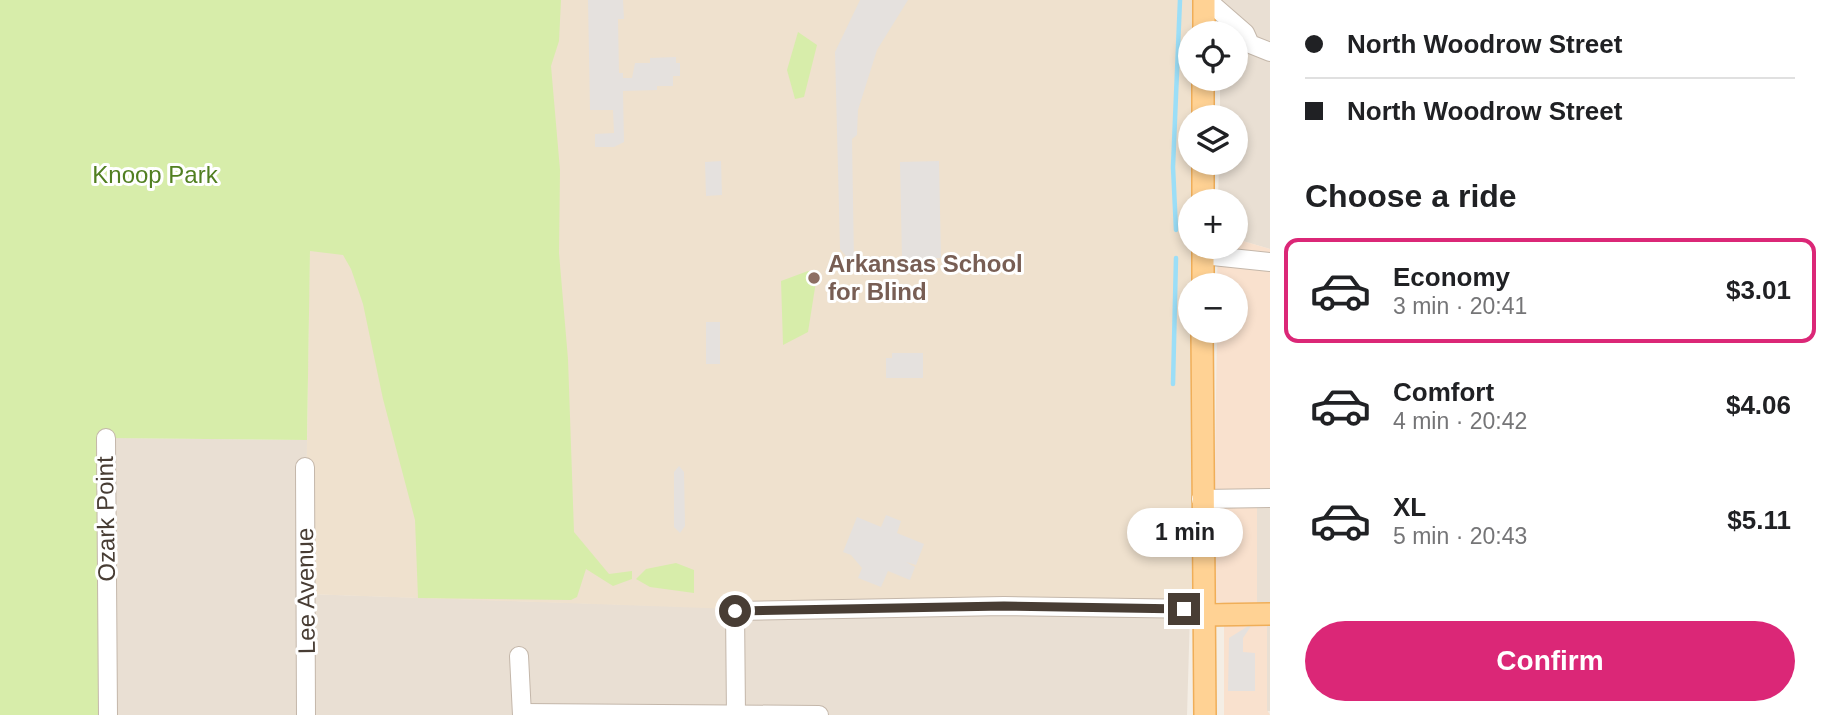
<!DOCTYPE html>
<meta charset="utf-8">
<style>
body{margin:0;font-family:Arial,sans-serif;background:#f2f2f2;color:#202124;height:100vh;display:flex;flex-direction:column;font-size:26px;white-space:nowrap}
*{box-sizing:border-box;margin:0}
p{font-size:23px;color:#757577}
.icon{flex:none;width:38px;height:38px;fill:none;stroke:currentColor;stroke-width:2;stroke-linecap:round;stroke-linejoin:round}
.map{position:relative;flex:1;overflow:hidden}
.side{display:flex;flex-direction:column;background:#fff;width:560px}
.side>*{flex:none}
.guide{display:grid;align-content:center;height:154px;padding:0 35px;background:#fff}
.fabs{position:absolute;left:1178px;top:21px;display:grid;gap:14px}
.fabs a{display:grid;place-items:center;width:70px;height:70px;border-radius:50%;background:#fff;box-shadow:0 4px 10px #0003;font-size:35px}
.end{position:absolute;width:32px;height:32px;margin:-16px;border:9px solid #483d34;background:#fff;box-shadow:0 0 0 4px #fff}
.from{border-radius:50%}
.bubble{position:absolute;height:49px;border-radius:24px;background:#fff;box-shadow:0 4px 10px #0003;font-size:23px;font-weight:700;line-height:49px;text-align:center}
.guide b{display:flex;align-items:center;gap:24px;height:66px;font-size:26px}
.guide b+b{border-top:2px solid #e0e0e0}
.guide i{width:18px;height:18px;background:#202124}
ul{padding:0;list-style:none}
li{display:flex;align-items:center;gap:21px;height:105px;margin:0 14px 10px;padding:0 21px;border:4px solid transparent;border-radius:14px}
li div{flex:1}
li b{display:block;font-size:26px}
li em{font-style:normal;font-weight:700}
li.current{border-color:#db2777}
li>.icon{width:63px;height:63px;stroke-width:1.5}
h2{padding:0 35px;font-size:32px;line-height:84px}
.button{display:flex;gap:14px;margin-top:auto;padding:14px 35px}
.button a{flex:1;height:80px;border-radius:42px;background:#db2777;color:#fff;font-size:28px;font-weight:700;line-height:80px;text-align:center}
main{display:flex;flex:1;min-height:0}
.map>svg:first-child{display:block}
.residential{fill:#e9dfd3}
.commercial{fill:#f9e1ce}
.education{fill:#efe1ce}
.green{fill:#d7edaa}
.parking{fill:#e5e1de}
.lines{fill:none;stroke-linecap:round;stroke-linejoin:round}
.stream{stroke:#9bdef7;stroke-width:4.5}
.minor-casing{stroke:#c4b7aa;stroke-width:20}
.major-casing{stroke:#f0ae58;stroke-width:24}
.minor{stroke:#fff;stroke-width:18}
.major{stroke:#ffd294;stroke-width:21}
.route{stroke:#483d34;stroke-width:9}
.education-dot{fill:#8d6e63;stroke:#fff;stroke-width:2.5}
.labels{text-anchor:middle;stroke-width:6;stroke-linejoin:round;paint-order:stroke}
.park-label{font-size:24px;fill:#517f21;stroke:#fff}
.education-label{font-size:24px;font-weight:bold;fill:#785e54;stroke:#fff;text-anchor:start}
.street-label{font-size:24px;fill:#483d34;stroke:#fff}
</style>
<main>
<div class="map">
<svg width="1270" height="715" viewBox="0 0 1270 715">
<rect width="100%" height="100%" fill="#f4eee5"/>
<g class="residential">
<polygon points="1222,0 1270,0 1270,249 1236,239 1236,201 1218,201 1219,163 1236,163 1236,117 1220,117 1220,79 1236,79 1236,33 1221,33"/>
<polygon points="116,438 307,440 306,594 727,608 1190,613 1187,715 116,715"/>
<polygon points="1257,503 1270,504 1270,711 1267,711 1257,604"/>
</g>
<polygon class="commercial" points="1236,239 1270,249 1270,504 1257,504 1257,603 1267,604 1267,710 1270,715 1224,715 1224,603 1213,601 1217,331 1236,331 1236,285 1217,285 1218,247 1236,247"/>
<polygon class="education" points="313,0 1204,0 1204,33 1190,33 1190,79 1203,79 1203,117 1190,117 1190,163 1203,163 1203,201 1190,201 1190,247 1203,247 1203,285 1190,285 1190,331 1202,331 1203,615 735,609 305,594"/>
<g class="green">
<polygon points="0,0 561,0 559,41 551,66 560,170 559,253 568,359 574,532 609,574 632,571 632,579 613,586 586,569 577,597 571,600 418,598 415,520 383,399 363,304 351,269 343,255 310,251 307,440 106,438 109,715 0,715"/>
<polygon points="798,32 817,45 804,97 795,99 787,70"/>
<polygon points="808,271 817,275 808,332 783,345 781,281"/>
<polygon points="676,563 694,570 694,593 650,587 636,579 646,569"/>
</g>
<g class="parking">
<polygon points="588,0 623,0 624,19 618,19 619,73 623,73 623,78 632,78 635,63 650,63 650,58 676,57 676,63 680,63 680,76 673,76 673,86 657,86 657,90 623,91 624,142 614,147 595,147 595,134 614,133 613,110 590,110"/>
<polygon points="860,0 908,0 877,50 858,110 857,135 852,139 854,261 850,261 840,249 835,52"/>
<polygon points="721,161 722,195 706,196 705,162"/>
<polygon points="939,161 941,258 902,259 900,162"/>
<rect x="706" y="322" width="14" height="42"/>
<polygon points="892,353 923,353 923,378 886,378 886,358 892,358"/>
<polygon points="679,466 684,472 685,526 680,533 674,527 674,472"/>
<polygon points="886,515 901,521 897,533 924,544 916,565 906,562 915,567 910,580 888,571 881,587 858,578 862,568 851,555 843,552 857,517 881,527"/>
<polygon points="1253,623 1243,638 1243,652 1255,653 1255,691 1228,691 1229,638"/>
</g>
<g class="lines">
<g class="stream">
<polyline points="1176,230 1173,167 1180,0"/>
<polyline points="1173,384 1176,258"/>
</g>
<g class="minor-casing">
<g id="minor">
<polyline points="1207,0 1245,33 1250,44 1270,52"/>
<polyline points="1203,255 1270,262"/>
<polyline points="106,438 108,715"/>
<polyline points="305,467 306,715"/>
<polyline points="1201,499 1270,498"/>
<polyline points="735,609 736,715"/>
<polyline points="735,611 1004,606 1202,609"/>
<polyline points="519,656 522,715"/>
<polyline points="522,713 819,715"/>
</g>
</g>
<g class="major-casing">
<g id="major">
<polyline points="1204,33 1204,0"/>
<polyline points="1203,117 1203,79"/>
<polyline points="1203,201 1203,163"/>
<polyline points="1203,285 1203,247"/>
<polyline points="1202,331 1205,715"/>
<polyline points="1203,615 1270,614"/>
</g>
</g>
<use href="#minor" class="minor"/>
<use href="#major" class="major"/>
</g>
<g class="lines">
<polyline class="route" points="735,611 1004,606 1184,609"/>
</g>
<circle class="education-dot" cx="814" cy="278" r="7"/>
<g class="labels">
<g class="park-label">
<text x="155" y="183">Knoop Park</text>
</g>
<g class="education-label">
<text x="828" y="272">Arkansas School<tspan x="828" dy="28">for Blind</tspan></text>
</g>
<g class="street-label">
<text transform="translate(106 519) rotate(-91)" y="8">Ozark Point</text>
<text transform="translate(306 591) rotate(-91)" y="8">Lee Avenue</text>
</g>
</g>
</svg>
<div class="fabs">
<a><svg class="icon" aria-label="locate" viewBox="0 0 24 24"><circle cx="12" cy="12" r="6"/><path d="M12 2v4M12 18v4M2 12h4M18 12h4"/></svg></a>
<a><svg class="icon" aria-label="layers" viewBox="0 0 24 24"><path d="M12 4l9 5-9 5-9-5zM3 14l9 5 9-5"/></svg></a>
<a>+</a>
<a>−</a>
</div>
<i class="end from" style="left:735px;top:611px"></i>
<i class="end" style="left:1184px;top:609px"></i>
<div class="bubble" style="left:1127px;top:508px;width:116px">1 min</div>
</div>
<section class="side">
<div class="guide">
<b><i class="from"></i>North Woodrow Street</b>
<b><i></i>North Woodrow Street</b>
</div>
<h2>Choose a ride</h2>
<ul>
<li class="current"><svg class="icon" aria-label="car" viewBox="0 0 24 24"><path d="M5 17H2v-5l4-1 3-4h7l3 4 3 1v5h-3M9 17h6M6 11h13"/><circle cx="7" cy="17" r="2"/><circle cx="17" cy="17" r="2"/></svg><div><b>Economy</b><p>3 min · 20:41</p></div><em>$3.01</em></li>
<li><svg class="icon" aria-label="car" viewBox="0 0 24 24"><path d="M5 17H2v-5l4-1 3-4h7l3 4 3 1v5h-3M9 17h6M6 11h13"/><circle cx="7" cy="17" r="2"/><circle cx="17" cy="17" r="2"/></svg><div><b>Comfort</b><p>4 min · 20:42</p></div><em>$4.06</em></li>
<li><svg class="icon" aria-label="car" viewBox="0 0 24 24"><path d="M5 17H2v-5l4-1 3-4h7l3 4 3 1v5h-3M9 17h6M6 11h13"/><circle cx="7" cy="17" r="2"/><circle cx="17" cy="17" r="2"/></svg><div><b>XL</b><p>5 min · 20:43</p></div><em>$5.11</em></li>
</ul>
<div class="button"><a>Confirm</a></div>
</section>
</main>
